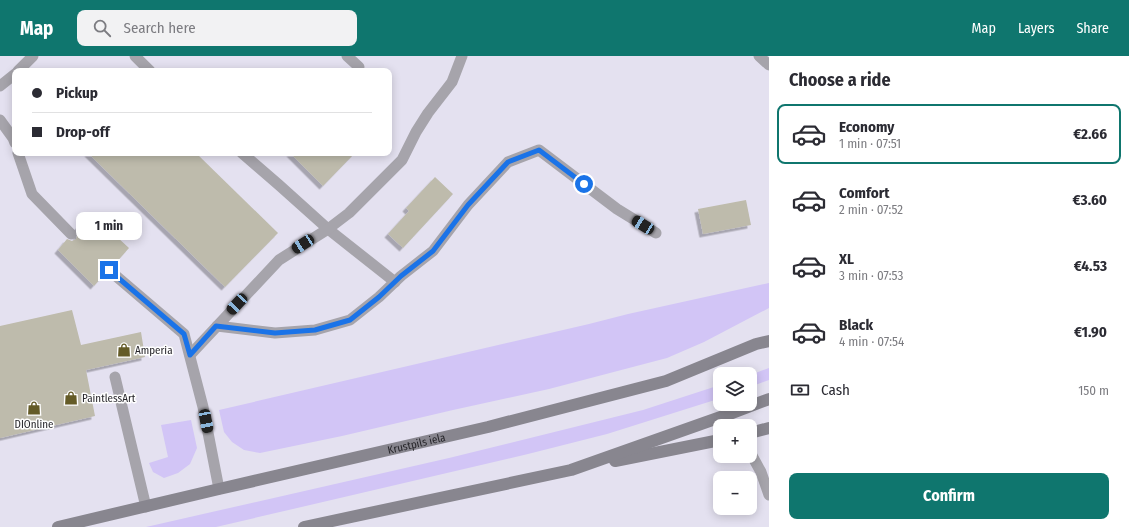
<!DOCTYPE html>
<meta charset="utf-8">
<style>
body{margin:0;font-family:"Fira Sans Condensed",sans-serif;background:#f2f2f3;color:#2b2b33;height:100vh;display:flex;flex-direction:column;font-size:15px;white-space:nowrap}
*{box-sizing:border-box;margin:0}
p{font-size:13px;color:#7c7c81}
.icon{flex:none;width:22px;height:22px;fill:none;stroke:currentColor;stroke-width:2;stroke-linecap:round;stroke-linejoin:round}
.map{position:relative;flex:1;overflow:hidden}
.panel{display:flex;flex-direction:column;background:#fff;width:360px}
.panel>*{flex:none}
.hud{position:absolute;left:12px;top:12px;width:380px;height:88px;border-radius:8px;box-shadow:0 2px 10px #0003;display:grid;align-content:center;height:88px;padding:0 20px;background:#fff}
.fabs{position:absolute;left:713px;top:311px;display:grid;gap:8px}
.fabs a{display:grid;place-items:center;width:44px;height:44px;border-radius:8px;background:#fff;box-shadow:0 2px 10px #0003;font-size:20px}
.end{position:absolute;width:18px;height:18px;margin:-9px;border:5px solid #1a73e8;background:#fff;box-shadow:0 0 0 2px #fff}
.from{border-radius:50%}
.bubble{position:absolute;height:28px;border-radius:8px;background:#fff;box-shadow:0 2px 10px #0003;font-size:13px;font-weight:700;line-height:28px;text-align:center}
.car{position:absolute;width:12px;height:24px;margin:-12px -6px;border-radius:5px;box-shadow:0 0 3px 1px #0007;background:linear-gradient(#222 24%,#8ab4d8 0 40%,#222 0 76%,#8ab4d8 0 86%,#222 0)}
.hud b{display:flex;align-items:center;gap:14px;height:38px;font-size:15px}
.hud b+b{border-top:1px solid #e1e1e2}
.hud i{width:10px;height:10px;background:#2b2b33}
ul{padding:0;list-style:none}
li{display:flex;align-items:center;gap:12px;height:60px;margin:0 8px 6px;padding:0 12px;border:2px solid transparent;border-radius:8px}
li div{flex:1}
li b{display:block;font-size:15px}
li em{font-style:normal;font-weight:700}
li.current{border-color:#0f766e}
li>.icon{width:36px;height:36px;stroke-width:1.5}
h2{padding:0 20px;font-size:18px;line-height:48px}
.pay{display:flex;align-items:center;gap:10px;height:44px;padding:0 20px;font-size:15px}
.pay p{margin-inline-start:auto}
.button{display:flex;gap:8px;margin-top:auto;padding:8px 20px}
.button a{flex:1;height:46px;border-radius:8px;background:#0f766e;color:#fff;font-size:16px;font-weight:700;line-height:46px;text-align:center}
header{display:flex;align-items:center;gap:24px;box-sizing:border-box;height:56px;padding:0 20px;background:#0f766e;color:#fff}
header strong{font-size:19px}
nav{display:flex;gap:22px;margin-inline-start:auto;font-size:14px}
.search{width:280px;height:36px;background:#f2f2f3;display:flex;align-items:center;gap:10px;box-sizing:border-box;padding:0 14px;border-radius:8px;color:#7c7c81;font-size:15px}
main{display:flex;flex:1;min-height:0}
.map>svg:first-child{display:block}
.green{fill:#d2c5f6}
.building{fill:#bebbac;filter:url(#shadow)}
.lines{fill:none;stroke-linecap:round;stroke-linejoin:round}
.service{stroke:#a6a4ab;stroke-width:11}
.secondary{stroke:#88868f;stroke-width:12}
.route{stroke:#1a73e8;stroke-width:5}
.labels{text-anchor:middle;stroke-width:3;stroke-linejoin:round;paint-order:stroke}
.poi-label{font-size:11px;fill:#26252a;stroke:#fff;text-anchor:start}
.street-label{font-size:11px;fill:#26252a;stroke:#fff}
</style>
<header>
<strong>Map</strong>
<div class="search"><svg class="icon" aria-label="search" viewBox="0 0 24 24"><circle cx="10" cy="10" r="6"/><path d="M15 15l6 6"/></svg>Search here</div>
<nav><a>Map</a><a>Layers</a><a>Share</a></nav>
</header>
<main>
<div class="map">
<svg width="769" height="471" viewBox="0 0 769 471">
<defs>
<filter id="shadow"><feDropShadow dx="-3.5" dy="3.5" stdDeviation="0" flood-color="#0004"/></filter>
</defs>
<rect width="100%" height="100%" fill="#e4e1f0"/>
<g class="green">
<polygon points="769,227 769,252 704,286 667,302 549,333 453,354 342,380 260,397 244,394 232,386 224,376 219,354 589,268 628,258"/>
<polygon points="769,312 769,324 750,331 750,319"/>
<polygon points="720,329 720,342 718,343 607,378 528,398 216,471 146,471 449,402 643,354"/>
<polygon points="191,364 197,392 190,408 178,417 164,422 153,416 149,407 168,401 161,369"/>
</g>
<g class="building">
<polygon points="88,97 196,97 278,177 225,231"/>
<polygon points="290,97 355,97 323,130"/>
<polygon points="435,121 453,138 403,192 388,178 409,155 406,152"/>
<polygon points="746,144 751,169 703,178 698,153"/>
<polygon points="91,157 129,192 114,209 110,207 104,209 102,213 104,219 94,230 58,194 67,183 72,185 76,183 78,177 76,173"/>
<polygon points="72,254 81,289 141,276 145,301 86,314 95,360 0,382 0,270"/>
</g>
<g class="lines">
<g class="service">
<polyline points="135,0 150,15"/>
<polyline points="347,0 359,11"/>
<polyline points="759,0 769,9"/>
<polyline points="18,15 33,0"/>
<polyline points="0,30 15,18"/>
<polyline points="0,64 13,82 15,87"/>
<polyline points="18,97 32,138 71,178"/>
<polyline points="242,97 279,129 328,173 395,226"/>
<polyline points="109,214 184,278 203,351 219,433"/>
<polyline points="217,270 275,277 315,274 350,264 379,241 401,220 433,195 468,149 508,106 539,94 617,153 656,177"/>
<polyline points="190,299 279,204 328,173 349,157 402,104 416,76 428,57 452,26 462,0"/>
<polyline points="115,321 146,451"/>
<polyline points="750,396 761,416 769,439"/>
</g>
<g class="secondary">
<polyline points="750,377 769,372"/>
<polyline points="615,405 720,384"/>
<path id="s1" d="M 58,471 L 219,433 L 488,371 L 666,325 L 756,288 L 769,285"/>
<polyline points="304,471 571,414 732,357 769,343"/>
</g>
</g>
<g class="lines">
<polyline class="route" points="109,214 184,278 190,299 216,270 275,277 315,274 350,264 379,241 401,220 433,195 468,149 508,106 539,94 584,128"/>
</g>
<defs>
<g id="shop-bare" transform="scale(1.08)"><path d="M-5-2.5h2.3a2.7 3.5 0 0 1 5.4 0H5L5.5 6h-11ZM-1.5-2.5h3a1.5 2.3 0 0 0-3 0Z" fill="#645b27" stroke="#fff" stroke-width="2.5" paint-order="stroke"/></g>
</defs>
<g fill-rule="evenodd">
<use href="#shop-bare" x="124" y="294"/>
<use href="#shop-bare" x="71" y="342"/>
<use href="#shop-bare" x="34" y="352"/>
</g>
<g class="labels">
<g class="poi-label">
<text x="135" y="298">Amperia</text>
<text x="82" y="346">PaintlessArt</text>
<text x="34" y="372" text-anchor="middle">DIOnline</text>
</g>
<g class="street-label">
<text dy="4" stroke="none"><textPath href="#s1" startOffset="368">Krustpils iela</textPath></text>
</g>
</g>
</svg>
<div class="fabs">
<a><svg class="icon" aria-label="layers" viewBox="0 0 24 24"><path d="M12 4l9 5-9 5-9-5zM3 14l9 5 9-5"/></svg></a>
<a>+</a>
<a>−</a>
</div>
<i class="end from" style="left:584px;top:128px"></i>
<i class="end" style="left:109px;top:214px"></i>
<div class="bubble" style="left:76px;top:156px;width:66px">1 min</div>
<i class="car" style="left:643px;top:169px;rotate:302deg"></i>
<i class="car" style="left:303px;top:188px;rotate:237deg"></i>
<i class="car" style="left:237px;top:248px;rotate:223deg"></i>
<i class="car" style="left:206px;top:365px;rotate:169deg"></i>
<div class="hud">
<b><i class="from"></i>Pickup</b>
<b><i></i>Drop-off</b>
</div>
</div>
<section class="panel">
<h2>Choose a ride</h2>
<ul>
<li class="current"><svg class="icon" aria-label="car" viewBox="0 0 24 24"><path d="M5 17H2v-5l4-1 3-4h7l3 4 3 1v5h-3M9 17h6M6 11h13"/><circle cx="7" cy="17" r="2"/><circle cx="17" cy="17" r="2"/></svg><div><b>Economy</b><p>1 min · 07:51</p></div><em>€2.66</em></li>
<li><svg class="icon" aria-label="car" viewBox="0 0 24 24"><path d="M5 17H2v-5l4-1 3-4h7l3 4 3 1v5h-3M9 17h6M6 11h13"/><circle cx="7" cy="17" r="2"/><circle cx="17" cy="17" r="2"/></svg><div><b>Comfort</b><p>2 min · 07:52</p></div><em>€3.60</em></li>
<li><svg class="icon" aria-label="car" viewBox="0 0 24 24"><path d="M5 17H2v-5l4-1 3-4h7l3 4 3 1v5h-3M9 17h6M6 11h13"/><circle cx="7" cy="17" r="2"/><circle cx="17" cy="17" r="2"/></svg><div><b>XL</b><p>3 min · 07:53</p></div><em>€4.53</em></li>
<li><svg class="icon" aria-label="car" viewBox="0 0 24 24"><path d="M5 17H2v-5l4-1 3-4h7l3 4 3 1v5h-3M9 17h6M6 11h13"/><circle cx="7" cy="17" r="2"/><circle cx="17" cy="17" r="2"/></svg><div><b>Black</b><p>4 min · 07:54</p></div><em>€1.90</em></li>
</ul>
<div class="pay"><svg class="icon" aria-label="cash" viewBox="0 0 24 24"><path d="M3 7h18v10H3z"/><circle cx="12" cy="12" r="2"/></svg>Cash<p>150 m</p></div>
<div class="button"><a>Confirm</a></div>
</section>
</main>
